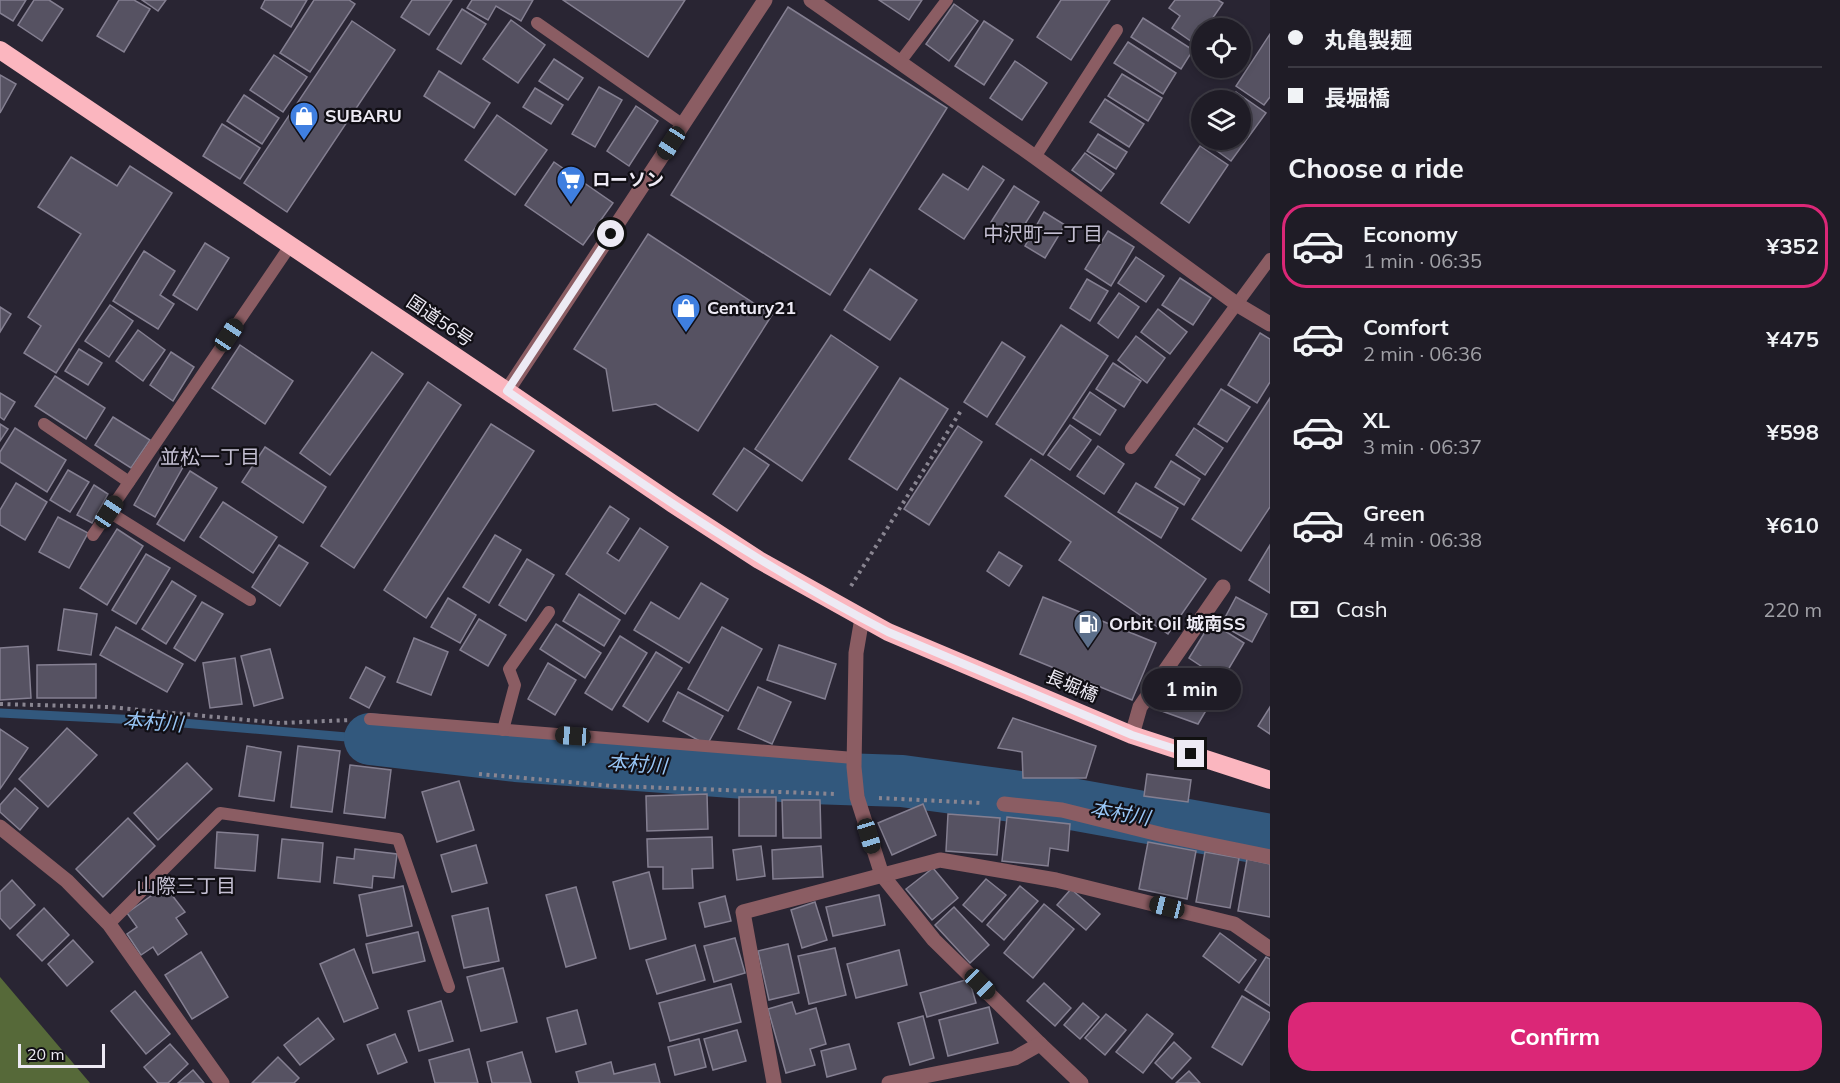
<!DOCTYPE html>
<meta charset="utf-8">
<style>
body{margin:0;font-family:Mulish,"Noto Sans JP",sans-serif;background:#2c2932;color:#f1f3f6;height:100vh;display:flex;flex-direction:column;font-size:22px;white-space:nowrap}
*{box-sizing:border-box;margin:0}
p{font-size:20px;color:#a1a1a7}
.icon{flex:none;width:33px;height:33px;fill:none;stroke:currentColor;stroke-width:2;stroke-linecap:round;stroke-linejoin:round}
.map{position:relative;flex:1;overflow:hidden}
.side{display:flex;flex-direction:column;background:#1f1c26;width:570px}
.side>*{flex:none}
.banner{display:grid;align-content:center;height:132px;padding:0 18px;background:#1f1c26}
.tools{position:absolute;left:1191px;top:18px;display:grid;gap:12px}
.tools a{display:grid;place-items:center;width:60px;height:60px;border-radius:50%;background:#1f1c26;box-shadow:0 3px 9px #0003,0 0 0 2px #3c3a43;font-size:30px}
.scale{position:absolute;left:18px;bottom:15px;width:87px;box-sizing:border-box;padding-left:6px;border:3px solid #edeaf4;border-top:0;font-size:16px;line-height:21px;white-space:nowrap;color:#edeaf4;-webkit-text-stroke:4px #110f15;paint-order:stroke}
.end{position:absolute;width:27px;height:27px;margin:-14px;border:8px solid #edeaf4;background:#111;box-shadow:0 0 0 3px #111}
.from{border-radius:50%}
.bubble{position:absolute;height:42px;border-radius:21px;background:#1f1c26;box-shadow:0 3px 9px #0003,0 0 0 2px #3c3a43;font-size:20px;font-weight:700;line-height:42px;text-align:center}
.car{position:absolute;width:18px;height:36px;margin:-18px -9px;border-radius:8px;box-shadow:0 0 4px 2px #0007;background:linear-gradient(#222 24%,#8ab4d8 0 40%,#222 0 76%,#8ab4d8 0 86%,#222 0)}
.banner b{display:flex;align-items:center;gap:21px;height:57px;font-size:22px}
.banner b+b{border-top:2px solid #3c3a43}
.banner i{width:15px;height:15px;background:#f1f3f6}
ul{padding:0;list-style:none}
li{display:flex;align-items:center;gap:18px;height:84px;margin:0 12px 9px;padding:0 6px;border:3px solid transparent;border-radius:24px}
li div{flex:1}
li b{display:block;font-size:22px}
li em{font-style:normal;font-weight:700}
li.selected{border-color:#db2777}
li>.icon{width:54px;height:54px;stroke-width:1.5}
h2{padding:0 18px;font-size:27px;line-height:72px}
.pay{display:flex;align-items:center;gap:15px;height:66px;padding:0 18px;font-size:22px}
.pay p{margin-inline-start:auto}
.cta{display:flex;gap:12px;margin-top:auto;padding:12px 18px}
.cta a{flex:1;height:69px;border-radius:24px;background:#db2777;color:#fff;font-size:24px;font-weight:700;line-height:69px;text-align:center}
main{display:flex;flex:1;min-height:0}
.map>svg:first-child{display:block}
.forest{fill:#566939}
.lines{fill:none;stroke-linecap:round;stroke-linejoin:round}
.stream{stroke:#32587d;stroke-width:9}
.river{stroke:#32587d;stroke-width:52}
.building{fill:#565262;stroke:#847f91;stroke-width:1.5}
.path{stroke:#898591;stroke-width:4;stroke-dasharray:3 4.5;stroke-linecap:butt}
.lane{stroke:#8b5d63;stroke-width:12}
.street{stroke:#8b5d63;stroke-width:15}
.highway{stroke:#fbb6bf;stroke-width:18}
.route{stroke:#edeaf4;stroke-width:8}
.labels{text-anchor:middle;stroke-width:4.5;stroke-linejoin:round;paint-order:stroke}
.poi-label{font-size:18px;font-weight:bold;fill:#edeaf4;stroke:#110f15;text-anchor:start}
.street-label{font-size:18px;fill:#edeaf4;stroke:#110f15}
.neighbourhood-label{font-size:20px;fill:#c5c0d3;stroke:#110f15}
.water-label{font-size:20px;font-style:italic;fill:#98c6f6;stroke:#110f15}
</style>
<main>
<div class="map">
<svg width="1270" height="1083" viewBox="0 0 1270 1083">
<rect width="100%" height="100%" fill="#292533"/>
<polygon class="forest" points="0,977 90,1083 0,1083"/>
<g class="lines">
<polyline class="stream" points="0,713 159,721 370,739"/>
<polyline class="river" points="370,739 516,756 811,778 902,781 1071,804 1270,840"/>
</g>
<g class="building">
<polygon points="0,0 26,0 13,21 0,13"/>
<polygon points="34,0 49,0 63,9 42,41 18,25"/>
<polygon points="119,0 134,0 150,9 124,52 97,36"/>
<polygon points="142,0 166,0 158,11"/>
<polygon points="265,0 307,0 291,27 261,8"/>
<polygon points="314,0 349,0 355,4 310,72 280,53"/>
<polygon points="412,0 452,0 429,35 401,17"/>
<polygon points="472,0 533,0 521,21 496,6 488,20 467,8"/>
<polygon points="563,0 685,0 648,57"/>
<polygon points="879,0 922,0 909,20"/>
<polygon points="1061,0 1110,0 1071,60 1037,37"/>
<polygon points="1175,0 1218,0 1223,3 1206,28 1202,28 1202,35 1195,44 1172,28 1180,16 1169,8"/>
<polygon points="954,4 978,21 949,61 926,44"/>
<polygon points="788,7 947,108 830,295 671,195"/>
<polygon points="462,9 486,24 461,64 437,49"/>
<polygon points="1143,18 1193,50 1181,69 1131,37"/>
<polygon points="511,20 545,45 518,83 483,59"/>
<polygon points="352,21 395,50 287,212 244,183"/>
<polygon points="984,21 1013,40 984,85 955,66"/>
<polygon points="1270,34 1270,97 1264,105 1236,86"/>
<polygon points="1128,42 1176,73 1163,94 1114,63"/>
<polygon points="274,55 307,77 283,112 250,90"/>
<polygon points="554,59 583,78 568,100 539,81"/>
<polygon points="1015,61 1047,83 1022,120 990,98"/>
<polygon points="439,71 490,103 474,128 424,96"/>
<polygon points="1122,74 1162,98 1148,121 1108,96"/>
<polygon points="0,75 16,84 0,113"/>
<polygon points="599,87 622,100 595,147 572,134"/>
<polygon points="535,88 563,105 551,124 523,107"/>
<polygon points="1236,92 1266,113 1231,161 1202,140 1240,140 1240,100 1230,100"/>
<polygon points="244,95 279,118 262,144 227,121"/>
<polygon points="1105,99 1144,124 1129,147 1090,122"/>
<polygon points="636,106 658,121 629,166 607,151"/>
<polygon points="497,115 547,150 515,195 465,160"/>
<polygon points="222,124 260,148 240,179 203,156"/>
<polygon points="1098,134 1127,152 1116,169 1087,151"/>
<polygon points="1200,146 1228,165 1189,223 1161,203"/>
<polygon points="1085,153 1114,174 1101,191 1072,170"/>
<polygon points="71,157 117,186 130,166 172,193 56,373 24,353 41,326 28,317 81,234 38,207"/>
<polygon points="554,162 613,203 583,245 525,205"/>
<polygon points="983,166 1004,180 964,239 919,209 943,174 968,190"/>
<polygon points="1014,186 1039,202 1016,238 991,222"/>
<polygon points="1044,212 1065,225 1045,258 1025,246"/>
<polygon points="1108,231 1134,247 1111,286 1085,269"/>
<polygon points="648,234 772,315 698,431 656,404 613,411 606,369 574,349"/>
<polygon points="205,243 229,258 197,310 173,295"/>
<polygon points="144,251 175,271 160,295 174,304 158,329 113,301"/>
<polygon points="1136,257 1164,276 1146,302 1118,283"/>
<polygon points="870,269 917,300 890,340 844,310"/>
<polygon points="1180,278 1211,298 1193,325 1162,305"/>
<polygon points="1087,279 1108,291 1090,321 1070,308"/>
<polygon points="1119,293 1139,307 1118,338 1098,323"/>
<polygon points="110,305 133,321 109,357 85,341"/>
<polygon points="0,307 11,314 0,332"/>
<polygon points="1158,309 1187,332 1170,354 1141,332"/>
<polygon points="1061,325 1108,356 1043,455 996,424"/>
<polygon points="138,330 165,350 143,381 116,361"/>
<polygon points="1260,333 1270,339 1270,382 1257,403 1228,385"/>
<polygon points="831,335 878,367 802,481 755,449"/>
<polygon points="1136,336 1165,358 1147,383 1118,360"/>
<polygon points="1002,342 1025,357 987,417 964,402"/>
<polygon points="240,345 293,381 265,424 212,388"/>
<polygon points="79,349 102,363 88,385 65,371"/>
<polygon points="171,352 194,367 173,401 150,385"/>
<polygon points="372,352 403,374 330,475 300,453"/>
<polygon points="1113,363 1141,381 1124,407 1096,389"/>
<polygon points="55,376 105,408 86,439 35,406"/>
<polygon points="900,378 948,409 897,490 849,459"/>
<polygon points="428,382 461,405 354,568 321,546"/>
<polygon points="1221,389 1250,407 1227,442 1198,424"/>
<polygon points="1090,392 1116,410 1100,435 1073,418"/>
<polygon points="0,393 15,402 4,420 0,417"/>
<polygon points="1270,398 1270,507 1241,551 1192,519"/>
<polygon points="113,417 150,440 131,468 95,445"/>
<polygon points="0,424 8,429 0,441"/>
<polygon points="491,424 534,451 426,618 384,590"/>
<polygon points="1070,425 1091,440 1070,470 1048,455"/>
<polygon points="958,426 982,442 929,525 904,509"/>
<polygon points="15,428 66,460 47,492 0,462 0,452"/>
<polygon points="1194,428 1223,448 1205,475 1176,455"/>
<polygon points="1098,446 1124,464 1104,494 1077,476"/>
<polygon points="265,447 326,487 303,523 242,482"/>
<polygon points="744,448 769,465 737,511 713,494"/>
<polygon points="162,455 183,467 155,517 134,505"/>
<polygon points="1031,459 1206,579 1168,634 1059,560 1071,542 1005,496"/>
<polygon points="1171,461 1200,479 1184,505 1155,487"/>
<polygon points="68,470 89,482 70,512 50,500"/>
<polygon points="190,471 217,488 184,541 157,524"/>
<polygon points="16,483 47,502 25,540 0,525 0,510"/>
<polygon points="1136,483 1178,508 1161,538 1118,512"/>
<polygon points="94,485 108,494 92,523 77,515"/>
<polygon points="223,502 277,537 253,573 200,537"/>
<polygon points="610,506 629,519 607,553 619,561 640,528 668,547 625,614 566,574"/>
<polygon points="58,517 88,533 69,568 39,552"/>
<polygon points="117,529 143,546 107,605 80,588"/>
<polygon points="495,535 521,550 489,603 463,587"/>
<polygon points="279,545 308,563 280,606 252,587"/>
<polygon points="1270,545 1270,593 1249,580"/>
<polygon points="999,552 1022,566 1009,586 987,571"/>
<polygon points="146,554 170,568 136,624 112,610"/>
<polygon points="527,559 554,575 526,621 499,605"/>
<polygon points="172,581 196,596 166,644 142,629"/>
<polygon points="701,583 728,599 689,663 634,630 651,602 679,619"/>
<polygon points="579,594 620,620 604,646 563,621"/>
<polygon points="1043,597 1156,643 1132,700 1020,654"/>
<polygon points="1236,597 1267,614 1252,642 1221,625"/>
<polygon points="448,598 476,615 460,643 431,627"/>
<polygon points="202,602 223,614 195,661 174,648"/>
<polygon points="64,609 97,614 91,655 58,650"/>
<polygon points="479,619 506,635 488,666 460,650"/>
<polygon points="1211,622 1244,643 1222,680 1189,658"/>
<polygon points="556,624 601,653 585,678 540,649"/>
<polygon points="116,627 183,664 167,692 100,655"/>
<polygon points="722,627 762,649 728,711 688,689"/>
<polygon points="620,636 647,653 612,710 585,693"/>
<polygon points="414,638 448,652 431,695 397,682"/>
<polygon points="779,645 836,664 825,699 767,680"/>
<polygon points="28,646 31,698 0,700 0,648"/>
<polygon points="270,649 283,698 254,706 241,656"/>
<polygon points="656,652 682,668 648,722 623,706"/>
<polygon points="235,658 242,704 210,708 203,663"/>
<polygon points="548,663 576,680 555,715 528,699"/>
<polygon points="96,664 96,698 37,698 37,665"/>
<polygon points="366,667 385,677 369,708 350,698"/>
<polygon points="1185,669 1217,692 1198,724 1159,710"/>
<polygon points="758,687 791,702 772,744 738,729"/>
<polygon points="678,692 723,716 707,745 663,721"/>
<polygon points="1270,707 1270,734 1258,726"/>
<polygon points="1013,718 1096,746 1086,778 1023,778 1022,752 998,748"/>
<polygon points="67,728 97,755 48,807 19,779"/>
<polygon points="0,729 28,748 0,789"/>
<polygon points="247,746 281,752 274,801 239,796"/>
<polygon points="298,746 340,751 332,812 291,807"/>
<polygon points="187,763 212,789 158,840 134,813"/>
<polygon points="350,765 391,770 385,818 344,813"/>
<polygon points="1147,774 1191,780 1188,802 1144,796"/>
<polygon points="459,781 474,830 437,842 422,792"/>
<polygon points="15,788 38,808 20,830 0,812 0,805"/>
<polygon points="707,794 708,829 647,831 646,796"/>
<rect x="739" y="797" width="37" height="39"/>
<polygon points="782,800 820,800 821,838 783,838"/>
<polygon points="923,804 936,835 892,855 878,823"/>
<polygon points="948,814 1000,818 997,855 946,851"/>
<polygon points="1007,817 1070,824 1068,851 1050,848 1048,866 1002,861"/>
<polygon points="128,818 155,846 103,897 76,869"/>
<polygon points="217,832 258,835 255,871 215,868"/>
<polygon points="712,837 713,868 692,869 693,888 663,889 663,867 648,867 647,839"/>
<polygon points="282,839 323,843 320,882 278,878"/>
<polygon points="1148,842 1196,851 1187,899 1139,889"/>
<polygon points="476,845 487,883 452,892 441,855"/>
<polygon points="761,846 765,876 737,880 733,850"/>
<polygon points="821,846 823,877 773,879 772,850"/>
<polygon points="355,849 397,854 394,878 373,876 372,888 334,883 337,857 354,859"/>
<polygon points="1205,852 1239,858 1230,908 1196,902"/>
<polygon points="1247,859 1270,864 1270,917 1238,911"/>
<polygon points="933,868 958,898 932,920 906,889"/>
<polygon points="649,872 666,939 630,949 613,882"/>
<polygon points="986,879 1006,895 982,922 963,905"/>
<polygon points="12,880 35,905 10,929 0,918 0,892"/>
<polygon points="165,886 185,912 176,918 187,934 158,955 153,947 141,955 127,934 137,927 127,913"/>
<polygon points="403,886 412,926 367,936 359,895"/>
<polygon points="1020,886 1038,901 1004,940 987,925"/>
<polygon points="576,887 596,958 566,967 546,895"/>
<polygon points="1071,889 1100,914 1086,930 1057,905"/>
<polygon points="879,895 885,925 833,936 826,907"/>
<polygon points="725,896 731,921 705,927 699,903"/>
<polygon points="815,902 827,940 802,948 791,910"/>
<polygon points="1044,904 1074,929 1033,978 1004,953"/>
<polygon points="954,907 989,945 970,963 935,925"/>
<polygon points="44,908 69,935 42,961 17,935"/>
<polygon points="488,908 499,961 464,968 452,916"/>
<polygon points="418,932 425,961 373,973 366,944"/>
<polygon points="1220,933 1256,960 1239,983 1203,956"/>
<polygon points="735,938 745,973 714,982 704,946"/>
<polygon points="73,940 93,962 67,986 48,964"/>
<polygon points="788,944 799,993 769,1000 758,951"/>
<polygon points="695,945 705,980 657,994 646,960"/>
<polygon points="835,948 846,995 809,1004 798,956"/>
<polygon points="354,949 378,1008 344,1022 320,964"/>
<polygon points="899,950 907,985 856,998 847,964"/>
<polygon points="201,952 228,997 192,1019 165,975"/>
<polygon points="1266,957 1270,959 1270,1006 1245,990"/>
<polygon points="503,968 517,1022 481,1031 467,977"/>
<polygon points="969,979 976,1003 927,1017 920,993"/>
<polygon points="1044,983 1071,1008 1055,1026 1027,1001"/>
<polygon points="731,984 741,1022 670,1041 659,1003"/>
<polygon points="135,991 170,1034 146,1054 111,1011"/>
<polygon points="1242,996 1270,1013 1270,1018 1242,1065 1212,1047"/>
<polygon points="441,1001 453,1041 419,1051 408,1011"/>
<polygon points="792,1002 796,1014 816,1008 826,1044 810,1049 815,1065 786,1073 768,1009"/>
<polygon points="1083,1003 1099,1017 1080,1039 1064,1025"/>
<polygon points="989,1007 998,1043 948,1056 939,1020"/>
<polygon points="577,1010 586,1044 556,1052 547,1018"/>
<polygon points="1106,1014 1126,1030 1105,1055 1085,1038"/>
<polygon points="1147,1014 1173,1034 1143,1073 1116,1052"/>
<polygon points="923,1016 934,1058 910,1065 898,1023"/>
<polygon points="318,1018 334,1039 300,1065 284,1045"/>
<polygon points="737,1030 746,1061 713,1070 704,1039"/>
<polygon points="395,1034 407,1062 378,1074 367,1045"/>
<polygon points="699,1039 706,1067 675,1075 668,1047"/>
<polygon points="1174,1042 1191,1058 1172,1079 1155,1063"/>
<polygon points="170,1044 188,1064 168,1083 158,1083 144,1067"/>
<polygon points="849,1044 856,1069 827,1077 821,1051"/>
<polygon points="469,1049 478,1083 435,1083 429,1060"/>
<polygon points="522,1052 531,1083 492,1083 487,1062"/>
<polygon points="278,1057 299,1078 294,1083 252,1083"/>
<polygon points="611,1062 614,1074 655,1064 660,1083 579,1083 576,1072"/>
<polygon points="193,1070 204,1083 178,1083"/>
<polygon points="1189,1071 1200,1083 1176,1083"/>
</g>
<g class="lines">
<g class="path">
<polyline points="851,586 962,409"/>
<polyline points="0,704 109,707 280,723 351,720"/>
<polyline points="479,774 613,786 836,794"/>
<polyline points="879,798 982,803"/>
</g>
<g class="lane">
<polyline points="537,23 683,125"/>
<polyline points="900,62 947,0"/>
<polyline points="1035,157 1117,30"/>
<polyline points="44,424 129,482"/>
<polyline points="1131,448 1270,259"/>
<polyline points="109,512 250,600"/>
<polyline points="93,535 290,246"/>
<polyline points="370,719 854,758"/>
<polyline points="503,730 515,685 509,669 549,612"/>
<polyline points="109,924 220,813 398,839 449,987"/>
</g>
<g class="street">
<polyline points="811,0 1035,157 1238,305 1270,324"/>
<polyline points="507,391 765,0"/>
<polyline points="862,618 856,653 854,767 857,797 882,875 934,940 1040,1044 1081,1083"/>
<polyline points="1132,735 1140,707 1223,587"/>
<polyline points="1004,804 1062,810 1163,835 1270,857"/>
<polyline points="0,827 67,881 109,924 222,1083"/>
<polyline points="774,1083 743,912 940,860 1056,880 1234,924 1270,949"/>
<polyline points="889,1083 1015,1058 1040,1044"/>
</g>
<polyline class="highway" points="0,50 507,391 673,504 759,560 888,632 1132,735 1270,780"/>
</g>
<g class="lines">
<path class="route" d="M 611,234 L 507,391 C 631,476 754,563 888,632 L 1132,735 L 1191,754"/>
</g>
<defs>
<g id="shop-pin" transform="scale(1.5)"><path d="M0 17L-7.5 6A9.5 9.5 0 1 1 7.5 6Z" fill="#3f7fe0" stroke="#110f15"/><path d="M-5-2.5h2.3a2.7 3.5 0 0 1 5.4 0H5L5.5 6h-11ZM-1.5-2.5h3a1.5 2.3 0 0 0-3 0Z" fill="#fff"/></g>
<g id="supermarket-pin" transform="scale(1.5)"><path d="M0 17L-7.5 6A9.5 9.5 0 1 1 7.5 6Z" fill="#3f7fe0" stroke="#110f15"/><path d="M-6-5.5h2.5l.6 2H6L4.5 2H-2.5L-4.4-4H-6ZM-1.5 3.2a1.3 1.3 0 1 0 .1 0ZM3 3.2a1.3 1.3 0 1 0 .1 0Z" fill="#fff"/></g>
<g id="fuel-pin" transform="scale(1.5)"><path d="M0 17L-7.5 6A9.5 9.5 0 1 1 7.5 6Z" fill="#5c6f8a" stroke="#110f15"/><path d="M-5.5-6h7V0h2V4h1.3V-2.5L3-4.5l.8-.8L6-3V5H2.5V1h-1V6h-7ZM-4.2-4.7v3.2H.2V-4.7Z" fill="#fff"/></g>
</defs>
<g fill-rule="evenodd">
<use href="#shop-pin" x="304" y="116"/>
<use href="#supermarket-pin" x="571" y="180"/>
<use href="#shop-pin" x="686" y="308"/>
<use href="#fuel-pin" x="1088" y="624"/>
</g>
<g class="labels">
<g class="poi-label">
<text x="325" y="122">SUBARU</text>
<text x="592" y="186">ローソン</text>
<text x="707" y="314">Century21</text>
<text x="1109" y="630">Orbit Oil 城南SS</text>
</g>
<g class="street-label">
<text transform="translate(440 321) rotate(34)" y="6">国道56号</text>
<text transform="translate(1072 686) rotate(23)" y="6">長堀橋</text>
</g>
<g class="neighbourhood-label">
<text x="1043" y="241">中沢町一丁目</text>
<text x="210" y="464">並松一丁目</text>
<text x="186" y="893">山際三丁目</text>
</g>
<g class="water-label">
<text transform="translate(153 722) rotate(4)" y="7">本村川</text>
<text transform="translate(637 764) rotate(4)" y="7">本村川</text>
<text transform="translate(1120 813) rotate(10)" y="7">本村川</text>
</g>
</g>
</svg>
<div class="tools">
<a><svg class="icon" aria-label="locate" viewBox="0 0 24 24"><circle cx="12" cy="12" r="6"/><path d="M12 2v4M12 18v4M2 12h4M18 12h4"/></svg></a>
<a><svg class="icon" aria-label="layers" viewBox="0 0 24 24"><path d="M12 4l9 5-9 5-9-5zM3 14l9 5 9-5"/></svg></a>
</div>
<div class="scale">20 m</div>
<i class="end from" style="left:611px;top:234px"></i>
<i class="end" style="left:1191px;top:754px"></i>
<div class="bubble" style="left:1142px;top:668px;width:99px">1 min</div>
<i class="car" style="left:671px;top:143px;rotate:213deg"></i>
<i class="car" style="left:229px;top:335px;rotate:34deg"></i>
<i class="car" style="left:109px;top:512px;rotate:34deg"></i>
<i class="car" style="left:573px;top:736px;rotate:274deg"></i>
<i class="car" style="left:869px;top:836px;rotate:163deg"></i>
<i class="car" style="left:1167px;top:907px;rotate:284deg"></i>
<i class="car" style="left:980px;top:984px;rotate:135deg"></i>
</div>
<section class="side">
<div class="banner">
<b><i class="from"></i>丸亀製麺</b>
<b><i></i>長堀橋</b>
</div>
<h2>Choose a ride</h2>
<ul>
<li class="selected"><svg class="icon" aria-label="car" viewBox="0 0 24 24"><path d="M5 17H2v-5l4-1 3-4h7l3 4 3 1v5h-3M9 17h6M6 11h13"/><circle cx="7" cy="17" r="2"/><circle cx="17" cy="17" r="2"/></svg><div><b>Economy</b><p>1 min · 06:35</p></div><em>¥352</em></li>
<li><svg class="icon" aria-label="car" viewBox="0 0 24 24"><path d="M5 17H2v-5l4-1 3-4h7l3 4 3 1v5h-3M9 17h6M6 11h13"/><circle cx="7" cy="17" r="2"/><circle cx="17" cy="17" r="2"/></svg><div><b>Comfort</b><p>2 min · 06:36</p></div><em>¥475</em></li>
<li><svg class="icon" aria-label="car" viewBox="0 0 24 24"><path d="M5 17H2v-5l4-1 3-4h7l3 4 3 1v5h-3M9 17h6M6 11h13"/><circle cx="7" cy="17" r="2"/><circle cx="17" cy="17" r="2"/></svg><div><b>XL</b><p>3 min · 06:37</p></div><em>¥598</em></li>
<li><svg class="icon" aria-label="car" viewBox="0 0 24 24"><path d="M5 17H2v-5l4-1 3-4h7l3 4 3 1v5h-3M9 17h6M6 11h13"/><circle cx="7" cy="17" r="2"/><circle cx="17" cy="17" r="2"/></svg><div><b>Green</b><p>4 min · 06:38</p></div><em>¥610</em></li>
</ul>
<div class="pay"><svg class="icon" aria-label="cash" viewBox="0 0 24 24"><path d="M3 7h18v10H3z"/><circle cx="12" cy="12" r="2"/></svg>Cash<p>220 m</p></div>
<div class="cta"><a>Confirm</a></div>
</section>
</main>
